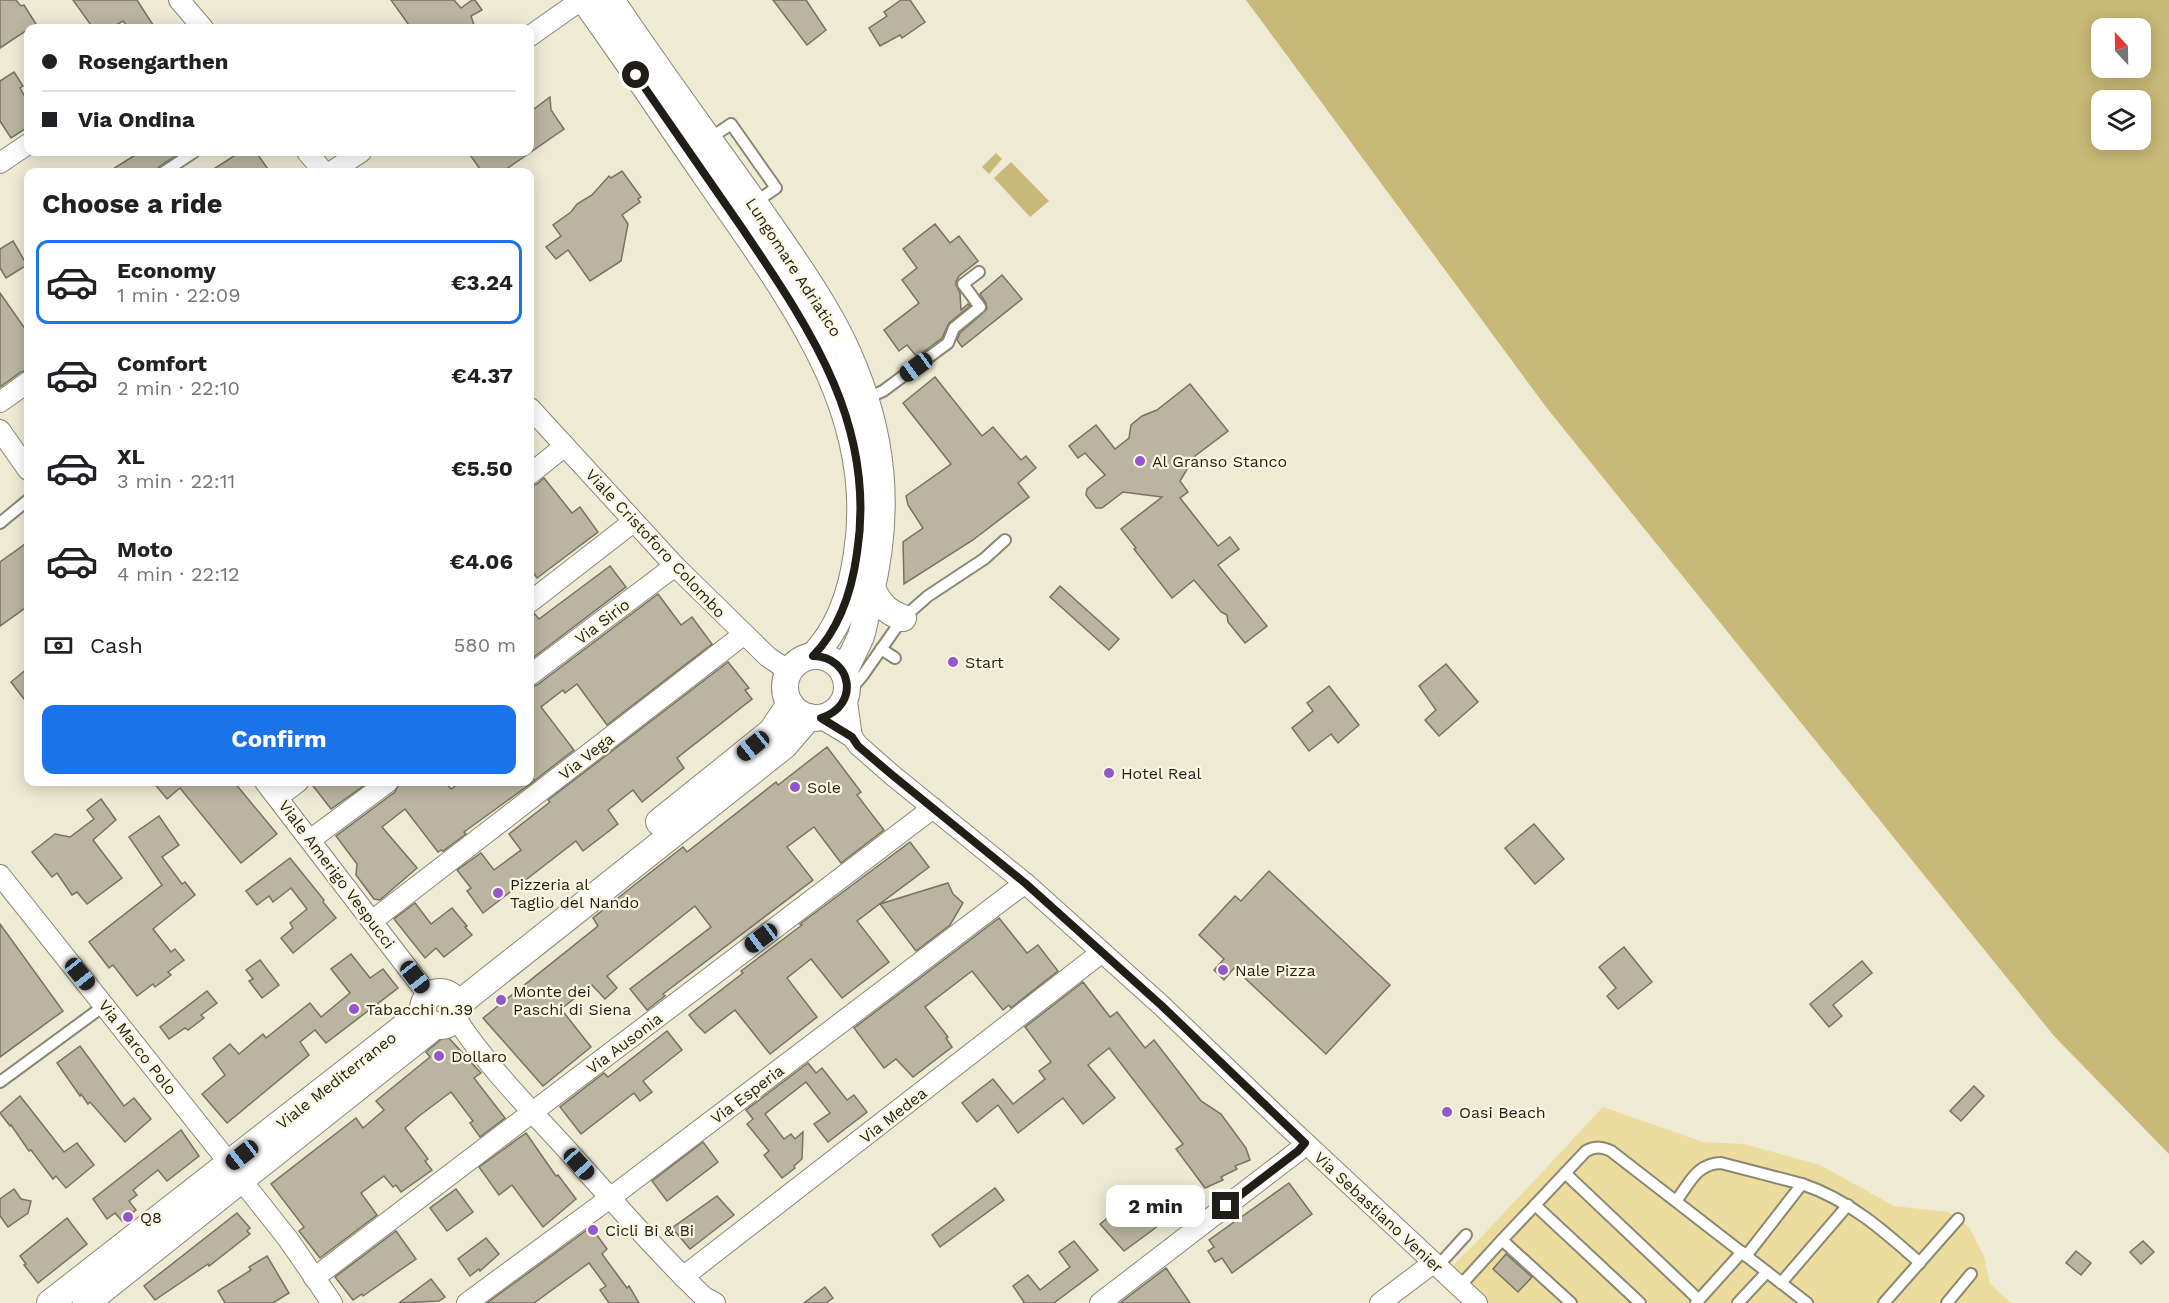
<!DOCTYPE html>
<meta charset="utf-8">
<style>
body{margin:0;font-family:"Work Sans",sans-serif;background:#f6f6f6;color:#202124;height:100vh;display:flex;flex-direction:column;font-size:22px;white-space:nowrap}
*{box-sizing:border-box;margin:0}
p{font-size:20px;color:#757577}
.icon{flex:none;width:33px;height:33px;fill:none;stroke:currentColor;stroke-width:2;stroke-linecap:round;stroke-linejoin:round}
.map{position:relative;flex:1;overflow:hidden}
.side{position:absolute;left:24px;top:168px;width:510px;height:618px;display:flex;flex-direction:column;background:#fff;border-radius:12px;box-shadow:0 3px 15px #0003}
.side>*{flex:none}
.guide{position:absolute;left:24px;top:24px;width:510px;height:132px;border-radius:12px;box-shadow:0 3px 15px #0003;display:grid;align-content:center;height:132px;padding:0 18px;background:#fff}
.needle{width:39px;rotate:338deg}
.tools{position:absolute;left:2091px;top:18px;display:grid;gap:12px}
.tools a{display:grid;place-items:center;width:60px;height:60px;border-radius:12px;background:#fff;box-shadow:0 3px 15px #0003;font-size:30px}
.end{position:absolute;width:27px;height:27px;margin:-14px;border:8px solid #201e16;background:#fff;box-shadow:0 0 0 3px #fff}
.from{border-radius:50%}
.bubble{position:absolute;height:42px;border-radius:12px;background:#fff;box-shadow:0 3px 15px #0003;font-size:20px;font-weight:700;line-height:42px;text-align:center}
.car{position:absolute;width:18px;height:36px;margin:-18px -9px;border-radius:8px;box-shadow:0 0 4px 2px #0007;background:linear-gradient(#222 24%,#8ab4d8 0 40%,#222 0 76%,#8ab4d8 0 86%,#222 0)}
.guide b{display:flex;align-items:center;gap:21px;height:57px;font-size:22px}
.guide b+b{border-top:2px solid #e0e0e0}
.guide i{width:15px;height:15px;background:#202124}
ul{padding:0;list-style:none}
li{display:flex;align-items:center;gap:18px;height:84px;margin:0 12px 9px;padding:0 6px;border:3px solid transparent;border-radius:12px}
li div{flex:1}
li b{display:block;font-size:22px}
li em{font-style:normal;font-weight:700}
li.selected{border-color:#1a73e8}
li>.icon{width:54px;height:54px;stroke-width:1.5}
h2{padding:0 18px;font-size:27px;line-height:72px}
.pay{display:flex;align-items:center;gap:15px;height:66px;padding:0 18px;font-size:22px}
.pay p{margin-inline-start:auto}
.action{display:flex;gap:12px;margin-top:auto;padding:12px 18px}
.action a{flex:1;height:69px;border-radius:12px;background:#1a73e8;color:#fff;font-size:24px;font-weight:700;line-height:69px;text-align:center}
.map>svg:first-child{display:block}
.green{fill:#ecdc9e}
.water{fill:#c9b978;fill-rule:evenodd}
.building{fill:#bab4a0;stroke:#787360;stroke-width:1.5}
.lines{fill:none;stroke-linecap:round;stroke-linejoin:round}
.service-casing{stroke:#8c8773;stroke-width:14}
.minor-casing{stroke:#8c8773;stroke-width:22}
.tertiary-casing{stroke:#8c8773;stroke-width:28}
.service{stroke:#fff;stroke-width:10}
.minor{stroke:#fff;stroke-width:20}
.tertiary{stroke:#fff;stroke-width:26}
.route{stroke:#201e16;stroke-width:8}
.poi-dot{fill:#9456cc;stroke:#fcf7e1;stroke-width:2}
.labels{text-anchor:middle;stroke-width:4.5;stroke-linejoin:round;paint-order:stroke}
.street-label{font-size:16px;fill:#201e16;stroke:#fcf7e1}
.poi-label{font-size:16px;fill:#201e16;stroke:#fcf7e1;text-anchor:start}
</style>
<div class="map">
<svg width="2169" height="1303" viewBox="0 0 2169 1303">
<rect width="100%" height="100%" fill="#efead4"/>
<polygon class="green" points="1603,1107 1703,1142 1744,1144 1820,1165 1894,1206 1948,1212 1969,1227 1984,1256 1990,1284 2011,1303 1489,1303 1450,1268 1474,1245"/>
<g class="water">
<path d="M 1246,0 L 2169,0 L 2169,1154 L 2054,1036 L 1546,407 ZM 2140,28 L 2140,68 L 2102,68 L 2102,28 ZM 2102,100 L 2140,100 L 2140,140 L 2102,140 Z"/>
<polygon points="996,153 1002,159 989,174 982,167"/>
<polygon points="1011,162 1049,201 1030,217 994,178"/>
</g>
<g class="building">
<polygon points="0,0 16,0 21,6 24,5 36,24 0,48"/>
<polygon points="73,0 137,0 155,28 129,28 123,21 111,28 93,28"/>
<polygon points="391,0 454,0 461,8 472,0 475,0 482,10 471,16 475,28 411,28"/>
<polygon points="773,0 806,0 826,30 807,45"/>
<polygon points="901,0 910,0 925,22 902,38 900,35 880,46 869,28 887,16 884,12"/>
<polygon points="14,72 23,86 20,88 28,102 28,127 11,138 0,121 0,81"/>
<polygon points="550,97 551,110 564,129 502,172 482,172 468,152 530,152 530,112"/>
<polygon points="140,152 181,152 160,166 154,172 108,172"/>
<polygon points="240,152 256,152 270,172 209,172"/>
<polygon points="622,171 641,197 638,199 640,202 622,215 628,224 621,261 590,281 568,250 556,259 546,247 561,236 553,225 571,212 577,204 592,195 609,176 611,178"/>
<polygon points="935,224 950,243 959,236 978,261 959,276 956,282 956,285 960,293 961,310 968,304 970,306 949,323 942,338 917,357 907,345 899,351 884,330 919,303 902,280 917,268 903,249"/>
<polygon points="13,241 27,265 6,278 0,268 0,249"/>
<polygon points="1002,275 1022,299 962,347 957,340 960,333 987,309 986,303 980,294"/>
<polygon points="0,293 28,333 28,370 21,372 0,387"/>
<polygon points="935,377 982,436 993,427 1021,460 1026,456 1036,468 1018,483 1029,497 973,540 904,584 903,542 923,528 908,505 906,496 951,464 903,403"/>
<polygon points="1190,384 1228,431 1195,456 1180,481 1188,492 1180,498 1218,546 1230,537 1239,549 1218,565 1267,626 1245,643 1228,622 1227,615 1221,612 1194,580 1172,598 1134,549 1136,548 1121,529 1162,497 1123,492 1102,508 1096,508 1086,495 1087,489 1105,475 1085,453 1078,458 1069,446 1096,425 1115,449 1129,438 1131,425 1142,416 1157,410"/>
<polygon points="544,478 572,513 580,507 598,532 537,578 530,568 530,486 537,484"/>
<polygon points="28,542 28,606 0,626 0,562"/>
<polygon points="610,566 626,587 530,660 530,614 534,613 539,619"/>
<polygon points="1060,586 1119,639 1109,650 1050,597"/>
<polygon points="658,594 681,625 692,617 712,644 607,725 577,684 565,693 563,690 541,707 574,750 534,781 530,775 530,687 537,685"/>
<polygon points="728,662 749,688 745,690 752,699 677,758 684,768 642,802 633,790 608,810 618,824 583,851 576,841 483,913 467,891 471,888 457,870 481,853 494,870 521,850 509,834 550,802 548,800"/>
<polygon points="1446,664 1478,702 1439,736 1425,720 1436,710 1419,686"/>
<polygon points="28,668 28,704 11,682"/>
<polygon points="1329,686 1359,725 1338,743 1331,734 1309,751 1292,728 1313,711 1307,703"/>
<polygon points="827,747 861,792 857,795 884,830 841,863 814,827 787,847 813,880 663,994 665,996 647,1010 630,989 711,927 695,906 607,976 617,988 605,999 592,985 561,1009 591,1047 543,1086 483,1018 598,926 593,918 633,886 683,847 687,852 776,782 778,785"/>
<polygon points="153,782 234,782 277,834 241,863 180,788 167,799"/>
<polygon points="310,782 369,782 331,809"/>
<polygon points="400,782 445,782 451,789 461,782 533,782 464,832 466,834 443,851 441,850 438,852 405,809 382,827 417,868 380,900 374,899 356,875 357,864 336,836 395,792"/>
<polygon points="101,799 116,820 93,840 122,878 87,904 77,892 72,895 57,873 52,877 32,852 55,834 70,837 94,819 87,810"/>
<polygon points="159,816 179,845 162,857 182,884 185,882 195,895 153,929 171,952 175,949 184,960 168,972 171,975 155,987 153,984 137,996 113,965 109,968 89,942 162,885 129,837"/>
<polygon points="1534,824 1564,859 1535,884 1505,848"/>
<polygon points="910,842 929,867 857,921 889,962 842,998 811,959 787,978 817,1017 770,1054 735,1010 705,1033 697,1025 689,1015 743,973 741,971 802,925 800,924"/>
<polygon points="290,858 324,900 323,902 336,918 293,953 281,938 293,928 290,923 307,909 291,888 273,902 269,896 257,905 246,891"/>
<polygon points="1269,871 1390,985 1326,1054 1234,968 1224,980 1214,970 1224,959 1199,935 1235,896 1241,901"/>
<polygon points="948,883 953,894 963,903 950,925 916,951 880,904"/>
<polygon points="415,903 431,924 452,908 467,926 465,927 472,935 444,957 436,948 425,958 394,919"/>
<polygon points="999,918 1027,953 1038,945 1058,971 1011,1008 1009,1005 1003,1010 972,971 925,1007 948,1037 946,1038 952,1047 913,1077 896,1059 884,1068 854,1028"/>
<polygon points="0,924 63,1011 0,1057"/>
<polygon points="1624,947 1652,982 1618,1009 1607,996 1616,988 1599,967"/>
<polygon points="351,954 370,978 383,969 398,988 326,1043 315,1030 300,1042 309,1055 227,1123 202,1094 225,1075 213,1058 230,1044 239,1054 263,1034 266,1038 310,1003 321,1017 350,993 331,969"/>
<polygon points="260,960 279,985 262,998 249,981 253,979 246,970"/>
<polygon points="1862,961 1872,973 1833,1005 1842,1016 1829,1027 1810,1004"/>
<polygon points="1083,982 1110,1017 1117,1012 1145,1048 1154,1040 1201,1101 1221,1114 1246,1148 1250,1160 1235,1166 1237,1169 1221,1177 1223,1180 1205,1188 1176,1149 1183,1144 1109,1048 1088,1065 1115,1098 1083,1124 1063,1098 1018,1133 998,1105 977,1122 962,1103 993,1079 1013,1104 1045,1079 1039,1071 1051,1062 1025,1027"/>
<polygon points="207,991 217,1003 201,1015 204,1018 188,1030 185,1028 169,1039 160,1027"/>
<polygon points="667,1031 682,1050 643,1081 652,1092 640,1101 634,1093 581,1134 560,1107 604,1073 608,1077"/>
<polygon points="446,1035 481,1073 474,1078 505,1118 480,1137 470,1123 473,1121 451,1092 419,1116 405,1128 428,1159 425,1161 432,1170 401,1192 396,1185 393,1187 384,1176 361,1193 377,1215 320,1258 299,1231 304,1227 271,1184 356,1118 363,1128 384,1110 376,1101 430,1057 426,1052"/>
<polygon points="80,1046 124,1106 134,1098 151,1119 125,1142 90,1102 88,1104 81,1094 80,1096 57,1063"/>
<polygon points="808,1063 816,1073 822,1068 847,1100 854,1095 867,1112 828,1142 814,1124 830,1113 806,1082 765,1114 784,1139 791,1134 795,1139 803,1132 802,1159 794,1166 795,1168 782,1178 764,1155 769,1151 747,1124 753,1119 746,1110"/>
<polygon points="1974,1086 1984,1096 1961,1121 1950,1111"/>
<polygon points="20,1096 64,1152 77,1143 94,1165 66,1188 56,1176 53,1179 31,1150 29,1151 11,1125 10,1126 0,1113"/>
<polygon points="181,1130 199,1156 167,1181 158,1170 133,1190 137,1195 129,1201 136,1210 122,1221 115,1213 107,1219 93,1199"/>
<polygon points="526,1133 556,1176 558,1175 576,1199 543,1227 512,1185 499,1195 479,1167"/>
<polygon points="703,1142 718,1162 667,1201 652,1181"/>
<polygon points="1289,1183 1312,1214 1232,1273 1222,1258 1215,1262 1208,1251 1214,1247 1209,1240"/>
<polygon points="995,1188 1004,1200 940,1247 932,1235"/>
<polygon points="1143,1188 1166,1220 1124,1251 1100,1224 1111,1215 1110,1213"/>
<polygon points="14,1189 21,1199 31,1201 28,1213 8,1227 0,1216 0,1199"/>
<polygon points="456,1189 473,1212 447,1231 430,1208"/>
<polygon points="717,1196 734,1215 690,1249 672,1228"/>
<polygon points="237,1213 250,1228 247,1231 250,1234 209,1266 208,1264 155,1300 144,1286"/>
<polygon points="67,1218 87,1244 38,1283 24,1265 26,1264 20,1256"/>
<polygon points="591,1227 607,1249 602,1254 627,1288 629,1286 639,1303 609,1303 600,1290 606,1286 589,1263 534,1303 487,1303"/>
<polygon points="396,1231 416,1259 363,1296 362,1294 353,1300 335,1277"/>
<polygon points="486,1238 499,1254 480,1271 479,1269 470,1276 458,1259"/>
<polygon points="1074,1241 1098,1270 1054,1303 1023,1303 1024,1302 1013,1286 1028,1275 1040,1290 1070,1267 1059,1252"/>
<polygon points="2143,1241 2154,1252 2141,1264 2130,1252"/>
<polygon points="2076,1251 2091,1263 2081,1275 2066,1263"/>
<polygon points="1506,1254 1532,1277 1518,1292 1493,1269"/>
<polygon points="267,1256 289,1293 273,1303 225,1303 218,1291 251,1270 249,1267"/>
<polygon points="1166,1268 1190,1303 1120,1303"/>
<polygon points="431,1279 445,1297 439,1301 399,1303"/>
<polygon points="825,1287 833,1298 826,1303 804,1303"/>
</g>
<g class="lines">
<g class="service-casing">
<g id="service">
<polyline points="709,139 731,124 776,188 754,203"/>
<polyline points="164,172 194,152"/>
<polyline points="865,399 883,391 948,343 954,328 980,307 963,284 979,272"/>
<polyline points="0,523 28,500"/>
<polyline points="881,649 895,658"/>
<polyline points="846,695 863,675 903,618 928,596 984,559 1005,540"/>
<polyline points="0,1082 105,1005"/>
<polyline points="1565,1173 1699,1300"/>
<path d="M 1676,1201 C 1690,1183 1696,1164 1721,1163 L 1802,1184"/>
<polyline points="1535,1205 1640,1303"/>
<path d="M 1746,1256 L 1802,1184 C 1849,1200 1883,1230 1920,1263"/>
<polyline points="1437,1267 1466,1235"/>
<polyline points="1781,1283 1848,1205"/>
<polyline points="1459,1287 1502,1240"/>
<path d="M 1571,1303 L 1502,1240 L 1586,1151 C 1596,1146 1602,1147 1611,1151 L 1807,1303"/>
<polyline points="1696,1303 1742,1252"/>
<polyline points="1738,1303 1767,1272"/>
<polyline points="1884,1303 1958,1219"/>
<polyline points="1947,1303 1971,1274"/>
</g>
</g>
<g class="minor-casing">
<g id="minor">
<polyline points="179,0 203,28"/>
<polyline points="530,36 581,0"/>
<polyline points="307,152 324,172"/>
<polyline points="0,163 28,144"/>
<polyline points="331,172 361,152"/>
<polyline points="0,402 28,382"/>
<polyline points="530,408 675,566 768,657 789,671"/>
<polyline points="0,430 28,470"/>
<polyline points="530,474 565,446"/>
<polyline points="530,602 633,522"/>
<polyline points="530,675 675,566"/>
<polyline points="846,695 852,737"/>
<polyline points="821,718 852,737 858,745 891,774 1025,883 1162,1006 1284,1123 1477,1303"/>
<polyline points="265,782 429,996"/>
<polyline points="278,797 298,782"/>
<polyline points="310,840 388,782"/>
<polyline points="0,875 230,1164"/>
<polyline points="372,921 743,635"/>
<path d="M 455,1017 C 487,1066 530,1109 570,1153 C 614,1202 657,1252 704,1297 L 715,1303"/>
<polyline points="242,1181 288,1239 332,1303"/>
<polyline points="683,1277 1102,952"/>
<polyline points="314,1278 933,808"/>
<polyline points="467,1303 610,1198 1025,883"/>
<polyline points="1100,1303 1298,1151 1305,1143"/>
<polyline points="1380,1303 1433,1263"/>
</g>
</g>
<g class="tertiary-casing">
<g id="tertiary">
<path d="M 584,0 C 626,58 665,117 706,176 C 783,289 880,406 857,553 C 852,590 839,629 813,656"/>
<path d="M 611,0 C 657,69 707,136 755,204 C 787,250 825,302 848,353 C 884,434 891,510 870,596 C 867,609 865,623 861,636 C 856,648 849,660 844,673"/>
<path d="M 872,588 C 879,604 887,612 903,618"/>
<circle cx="816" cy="687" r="31"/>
<polyline points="659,822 771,732 790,704"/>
<circle cx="440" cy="1009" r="17"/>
<polyline points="456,1006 784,746 809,717"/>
<polyline points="50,1303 423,1012"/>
<polyline points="86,1303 436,1025"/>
</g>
</g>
<use href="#service" class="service"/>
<use href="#minor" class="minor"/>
<use href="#tertiary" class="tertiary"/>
</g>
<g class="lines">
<path class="route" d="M 636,75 C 671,126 707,177 742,228 C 810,329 877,425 857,553 C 852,590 839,629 813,656 C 853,657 860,706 821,718 L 852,737 L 858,746 L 891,774 L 1025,883 L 1162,1006 L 1305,1143 L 1298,1151 L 1226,1206"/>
</g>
<g class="poi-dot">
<circle cx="1140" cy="461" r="6"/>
<circle cx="953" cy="662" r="6"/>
<circle cx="1109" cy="773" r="6"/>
<circle cx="795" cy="787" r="6"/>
<circle cx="498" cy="893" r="6"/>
<circle cx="1223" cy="970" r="6"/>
<circle cx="501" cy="1000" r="6"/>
<circle cx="354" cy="1009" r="6"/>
<circle cx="439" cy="1056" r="6"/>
<circle cx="1447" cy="1112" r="6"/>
<circle cx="128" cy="1217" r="6"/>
<circle cx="593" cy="1230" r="6"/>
</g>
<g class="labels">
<g class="street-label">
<text transform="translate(794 267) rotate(57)" y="6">Lungomare Adriatico</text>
<text transform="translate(656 543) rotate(47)" y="6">Viale Cristoforo Colombo</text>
<text transform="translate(602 621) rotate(-37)" y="6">Via Sirio</text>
<text transform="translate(586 756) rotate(-38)" y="6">Via Vega</text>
<text transform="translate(337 874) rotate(53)" y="6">Viale Amerigo Vespucci</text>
<text transform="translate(624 1043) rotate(-37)" y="6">Via Ausonia</text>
<text transform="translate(138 1047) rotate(52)" y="6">Via Marco Polo</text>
<text transform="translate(336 1080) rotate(-38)" y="6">Viale Mediterraneo</text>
<text transform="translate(747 1094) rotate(-37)" y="6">Via Esperia</text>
<text transform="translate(893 1115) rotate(-38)" y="6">Via Medea</text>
<text transform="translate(1379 1212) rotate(43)" y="6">Via Sebastiano Venier</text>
</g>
<g class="poi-label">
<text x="1152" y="467">Al Granso Stanco</text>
<text x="965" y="668">Start</text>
<text x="1121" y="779">Hotel Real</text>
<text x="807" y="793">Sole</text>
<text x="510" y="890">Pizzeria al<tspan x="510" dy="18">Taglio del Nando</tspan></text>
<text x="1235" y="976">Nale Pizza</text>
<text x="513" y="997">Monte dei<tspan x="513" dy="18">Paschi di Siena</tspan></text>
<text x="366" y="1015">Tabacchi n.39</text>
<text x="451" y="1062">Dollaro</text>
<text x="1459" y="1118">Oasi Beach</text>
<text x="140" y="1223">Q8</text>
<text x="605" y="1236">Cicli Bi &amp; Bi</text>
</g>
</g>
</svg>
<div class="tools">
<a><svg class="needle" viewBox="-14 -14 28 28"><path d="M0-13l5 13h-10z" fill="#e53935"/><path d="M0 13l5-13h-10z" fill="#757577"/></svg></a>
<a><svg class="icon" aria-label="layers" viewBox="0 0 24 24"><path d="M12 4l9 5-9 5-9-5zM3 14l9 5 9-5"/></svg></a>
</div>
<i class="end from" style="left:636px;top:75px"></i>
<i class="end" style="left:1226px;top:1206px"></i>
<div class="bubble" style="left:1106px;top:1185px;width:99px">2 min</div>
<i class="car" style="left:916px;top:367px;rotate:234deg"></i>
<i class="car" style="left:753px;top:746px;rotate:231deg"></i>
<i class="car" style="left:761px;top:938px;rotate:233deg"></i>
<i class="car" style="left:80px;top:974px;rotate:141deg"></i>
<i class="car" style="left:415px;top:977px;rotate:142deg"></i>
<i class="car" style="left:242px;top:1155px;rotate:232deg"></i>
<i class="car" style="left:579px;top:1164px;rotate:138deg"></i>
<div class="guide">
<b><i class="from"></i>Rosengarthen</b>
<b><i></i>Via Ondina</b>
</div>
<section class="side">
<h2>Choose a ride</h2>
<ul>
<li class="selected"><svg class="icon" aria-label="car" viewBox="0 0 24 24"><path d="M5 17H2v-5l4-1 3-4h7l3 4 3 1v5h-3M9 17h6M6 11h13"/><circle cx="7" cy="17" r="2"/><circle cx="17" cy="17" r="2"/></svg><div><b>Economy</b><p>1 min · 22:09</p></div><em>€3.24</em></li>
<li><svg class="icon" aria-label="car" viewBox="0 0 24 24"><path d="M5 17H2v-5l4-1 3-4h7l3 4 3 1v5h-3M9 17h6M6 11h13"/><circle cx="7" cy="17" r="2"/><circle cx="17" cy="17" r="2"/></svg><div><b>Comfort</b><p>2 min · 22:10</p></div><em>€4.37</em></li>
<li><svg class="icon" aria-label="car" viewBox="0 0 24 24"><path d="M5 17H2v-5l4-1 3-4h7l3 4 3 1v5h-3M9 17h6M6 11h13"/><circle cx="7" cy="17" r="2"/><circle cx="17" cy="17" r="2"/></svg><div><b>XL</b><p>3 min · 22:11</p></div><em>€5.50</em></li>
<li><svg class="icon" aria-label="car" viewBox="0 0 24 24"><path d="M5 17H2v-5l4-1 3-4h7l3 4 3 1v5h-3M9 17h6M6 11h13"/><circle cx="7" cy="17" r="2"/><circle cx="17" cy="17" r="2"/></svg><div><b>Moto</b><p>4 min · 22:12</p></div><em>€4.06</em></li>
</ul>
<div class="pay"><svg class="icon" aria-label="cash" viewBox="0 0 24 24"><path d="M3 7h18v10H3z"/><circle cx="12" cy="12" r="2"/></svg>Cash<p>580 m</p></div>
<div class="action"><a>Confirm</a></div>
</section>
</div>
